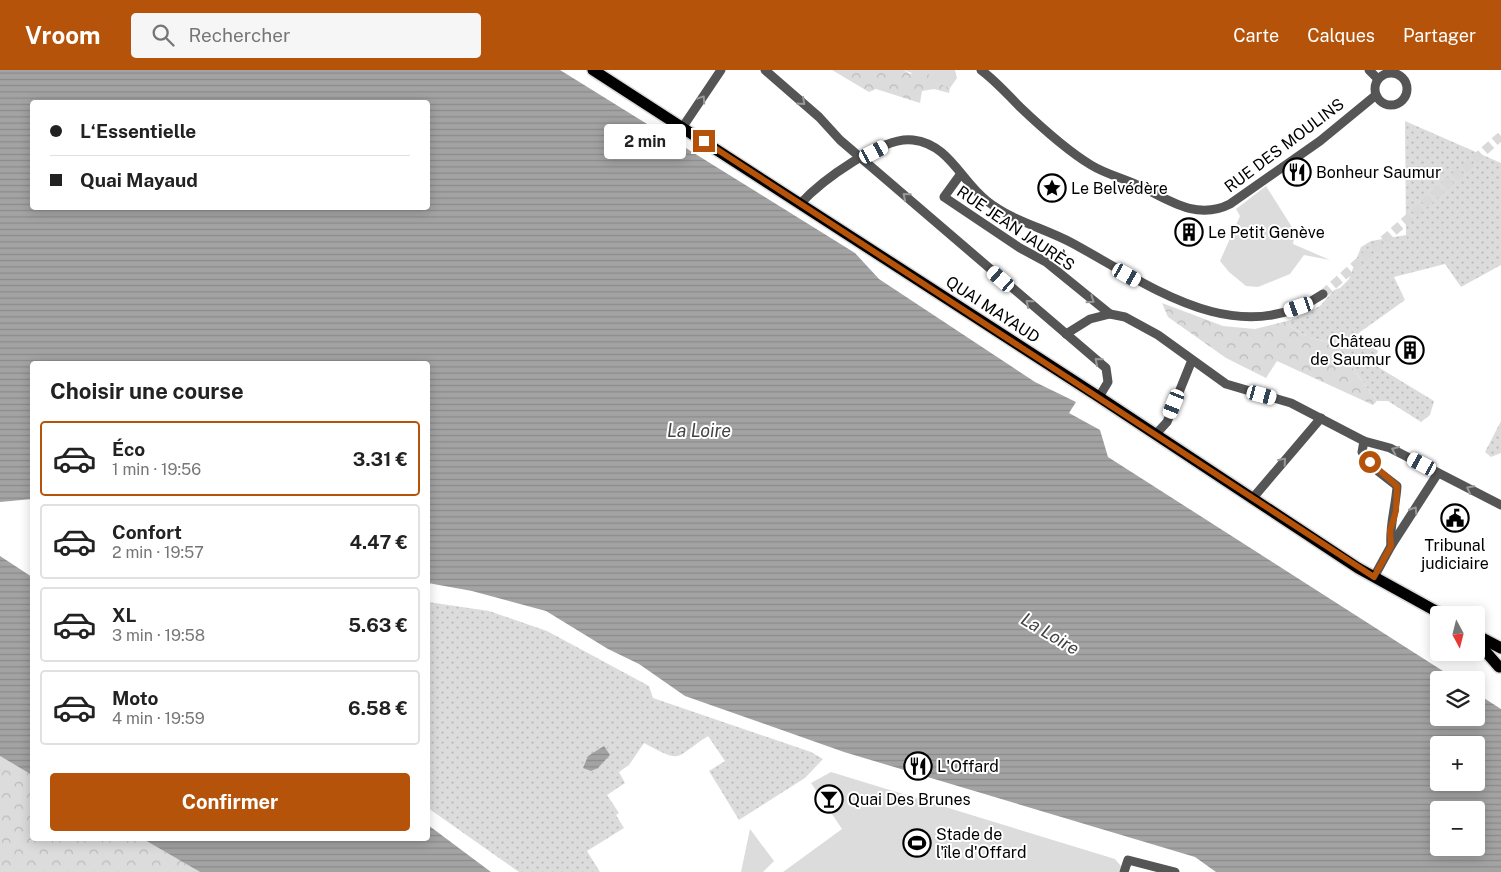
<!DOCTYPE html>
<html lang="fr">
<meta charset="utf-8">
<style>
body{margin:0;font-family:"Public Sans",sans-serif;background:#f6f6f6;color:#222;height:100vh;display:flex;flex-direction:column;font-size:19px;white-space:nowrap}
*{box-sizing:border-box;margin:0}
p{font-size:16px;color:#767676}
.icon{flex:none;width:28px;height:28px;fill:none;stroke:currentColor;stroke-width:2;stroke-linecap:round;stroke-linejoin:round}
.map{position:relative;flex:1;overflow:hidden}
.drawer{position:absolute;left:30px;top:291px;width:400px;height:480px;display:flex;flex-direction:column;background:#fff;border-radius:5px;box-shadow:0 2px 12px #0003}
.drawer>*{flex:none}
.banner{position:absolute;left:30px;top:30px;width:400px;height:110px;border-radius:5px;box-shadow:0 2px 12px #0003;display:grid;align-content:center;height:110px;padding:0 20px;background:#fff}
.needle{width:32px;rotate:173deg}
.tools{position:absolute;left:1430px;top:536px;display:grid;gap:10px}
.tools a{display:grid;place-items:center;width:55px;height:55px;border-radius:5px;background:#fff;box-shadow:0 2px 12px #0003;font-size:25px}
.end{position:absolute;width:22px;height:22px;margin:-11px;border:6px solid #b45309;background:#fff;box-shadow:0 0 0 2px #fff}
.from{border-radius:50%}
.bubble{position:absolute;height:35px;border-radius:5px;background:#fff;box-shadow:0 2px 12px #0003;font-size:16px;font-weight:700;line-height:35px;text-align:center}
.car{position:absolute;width:15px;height:30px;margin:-15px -8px;border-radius:6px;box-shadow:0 0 4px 1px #0007;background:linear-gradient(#fff 24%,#345 0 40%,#fff 0 76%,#345 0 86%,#fff 0)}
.banner b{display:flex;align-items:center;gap:18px;height:48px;font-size:19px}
.banner b+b{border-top:1px solid #e0e0e0}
.banner i{width:12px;height:12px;background:#222}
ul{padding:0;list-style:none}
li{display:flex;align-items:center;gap:15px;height:75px;margin:0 10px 8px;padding:0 10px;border:2px solid #e0e0e0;border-radius:5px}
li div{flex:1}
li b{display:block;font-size:19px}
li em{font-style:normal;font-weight:700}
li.selected{border-color:#b45309}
li>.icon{width:45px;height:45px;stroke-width:1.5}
h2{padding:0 20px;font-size:22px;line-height:60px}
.primary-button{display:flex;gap:10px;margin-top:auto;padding:10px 20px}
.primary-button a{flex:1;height:58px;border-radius:5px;background:#b45309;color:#fff;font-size:20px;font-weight:700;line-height:58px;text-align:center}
header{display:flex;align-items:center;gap:30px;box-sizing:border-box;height:70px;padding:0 25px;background:#b45309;color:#fff}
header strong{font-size:24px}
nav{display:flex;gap:28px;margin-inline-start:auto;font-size:18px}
.search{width:350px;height:45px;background:#f6f6f6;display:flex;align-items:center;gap:12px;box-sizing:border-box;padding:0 18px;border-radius:5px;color:#767676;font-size:19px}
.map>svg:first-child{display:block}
.grass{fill:#dcdcdc}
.forest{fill:url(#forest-crowns)}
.park{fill:url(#park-dots)}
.water{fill:url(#water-rules);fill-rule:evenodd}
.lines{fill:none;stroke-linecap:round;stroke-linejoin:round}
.minor-tunnel{stroke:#d9d9d9;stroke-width:9;stroke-dasharray:9 4.5;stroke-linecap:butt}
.major-casing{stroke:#dbdbdb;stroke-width:14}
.minor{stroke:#555;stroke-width:9}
.major{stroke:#000;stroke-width:11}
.oneway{stroke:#999}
.route{stroke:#b45309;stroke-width:6}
.labels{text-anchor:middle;stroke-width:4;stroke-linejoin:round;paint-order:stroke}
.street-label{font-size:16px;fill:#000;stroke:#fff}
.poi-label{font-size:16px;fill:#000;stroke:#fff;text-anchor:start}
.water-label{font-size:18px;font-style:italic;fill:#444;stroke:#fff}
</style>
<header>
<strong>Vroom</strong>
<div class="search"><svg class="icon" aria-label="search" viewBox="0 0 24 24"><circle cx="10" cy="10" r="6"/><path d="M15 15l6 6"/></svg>Rechercher</div>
<nav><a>Carte</a><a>Calques</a><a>Partager</a></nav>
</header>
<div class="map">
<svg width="1501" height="802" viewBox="0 0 1501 802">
<defs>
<pattern id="forest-crowns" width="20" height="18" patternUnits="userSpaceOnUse" patternTransform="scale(1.25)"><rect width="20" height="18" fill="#dcdcdc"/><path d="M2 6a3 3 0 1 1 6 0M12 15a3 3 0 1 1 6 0" fill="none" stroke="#bbb"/></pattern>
<pattern id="park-dots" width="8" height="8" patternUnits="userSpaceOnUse" patternTransform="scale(1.25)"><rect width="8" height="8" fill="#dcdcdc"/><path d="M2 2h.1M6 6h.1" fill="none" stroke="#bbb" stroke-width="1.8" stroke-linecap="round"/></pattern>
<pattern id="water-rules" width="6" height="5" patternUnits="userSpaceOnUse" patternTransform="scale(1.25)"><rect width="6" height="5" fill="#a3a3a3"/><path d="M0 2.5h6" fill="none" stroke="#8b8b8b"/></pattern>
</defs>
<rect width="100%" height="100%" fill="#fff"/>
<g class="grass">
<polygon points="904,0 955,0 957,8 950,18"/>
<polygon points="1266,116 1295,162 1293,174 1330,190 1304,185 1290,204 1258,217 1246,216 1229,202 1220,191 1240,146 1236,139"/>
<polygon points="831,702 1115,789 1121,796 1119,802 783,802 842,759 811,713"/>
<polygon points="750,759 774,791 763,802 741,802"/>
</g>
<g class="forest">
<polygon points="832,0 904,0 910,4 919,1 930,5 933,11 950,18 949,23 934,19 922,21 920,33 876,19 869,22"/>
<polygon points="1162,233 1223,256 1255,259 1291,250 1289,256 1310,268 1334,273 1377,331 1373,335 1277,291 1266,308 1226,288 1168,247"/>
<polygon points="0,686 32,705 32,769 143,769 200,802 0,802"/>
</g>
<g class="park">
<polygon points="1405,51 1501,93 1501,195 1461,217 1445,194 1394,207 1405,230 1356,265 1378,281 1373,294 1434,331 1430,345 1421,352 1388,331 1377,331 1334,273 1310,268 1289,256 1291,250 1320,236 1334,220 1340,218 1349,209 1361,177 1371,171 1406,165"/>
<polygon points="1501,351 1501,383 1491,387 1485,382"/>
<path d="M 428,532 L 489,541 L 547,561 L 649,616 L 653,628 L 811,682 L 823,689 L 805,708 L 739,750 L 709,701 L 725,691 L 708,666 C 672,689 684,694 644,673 L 629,695 L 619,702 L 625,713 L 607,725 L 619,743 L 616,745 L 624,758 L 587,781 L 600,802 L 519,802 L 428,738 Z"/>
</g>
<g class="water">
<path d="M 0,0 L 560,0 L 855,183 L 879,209 L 1035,312 L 1076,332 L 1069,343 L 1100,360 L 1108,387 L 1457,610 L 1439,610 L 1439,648 L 1476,648 L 1476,623 L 1501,639 L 1501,802 L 1216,802 L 1195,787 L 844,682 L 685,626 L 639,594 L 608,579 L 546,541 L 472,521 L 428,513 L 428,294 L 32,294 L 32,429 L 0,432 ZM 428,32 L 428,138 L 32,138 L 32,32 ZM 1439,675 L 1476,675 L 1476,712 L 1439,712 ZM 1439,740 L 1476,740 L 1476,778 L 1439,778 Z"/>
<polygon points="0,486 32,507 32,705 0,686"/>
<polygon points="604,676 610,685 598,698 591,701 583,698 588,686"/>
<polygon points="428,755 491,802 200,802 143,769 428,769"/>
</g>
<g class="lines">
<polyline class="minor-tunnel" points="1323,224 1501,66"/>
<g class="major-casing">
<g id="major">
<polyline points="593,0 1099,327 1358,498 1443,545"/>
<polyline points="1476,565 1501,578"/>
<polyline points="1476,576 1486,582 1499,597"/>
</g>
</g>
<g class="minor">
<polyline points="765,0 819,47 840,70 1106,298 1108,312 1099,327"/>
<path d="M 981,0 C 996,11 1007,24 1020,37 C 1041,57 1066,80 1091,95 C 1107,105 1127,109 1144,118 C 1171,132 1199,150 1230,134 L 1320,71 L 1376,25"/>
<polyline points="1369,0 1378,9"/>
<circle cx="1391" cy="19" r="16"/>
<polyline points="682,58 721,0"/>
<polyline points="960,105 944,127 1020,178 1046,192 1110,244"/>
<path d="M 800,134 C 821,111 882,66 913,70 C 949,74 961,111 987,131 C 1012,151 1044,158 1072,173 C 1148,214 1237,283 1323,224"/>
<polyline points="1066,264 1090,249 1110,244 1125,247 1158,265 1226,314 1291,333 1364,371 1390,378 1501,435"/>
<polyline points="1156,364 1167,352 1192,290"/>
<path d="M 1364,371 L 1362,382 L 1379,402 L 1397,416 C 1396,436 1389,456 1391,476"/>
<polyline points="1252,429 1321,348"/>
<polyline points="1374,507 1391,476 1438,403"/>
<polyline points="1124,802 1128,790 1175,802"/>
</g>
<use href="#major" class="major"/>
</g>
<defs><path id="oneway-chevron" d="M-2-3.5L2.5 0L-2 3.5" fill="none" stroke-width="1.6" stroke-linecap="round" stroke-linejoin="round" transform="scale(1.25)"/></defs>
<g class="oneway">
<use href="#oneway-chevron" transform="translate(702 29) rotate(-56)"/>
<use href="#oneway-chevron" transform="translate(802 32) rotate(42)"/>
<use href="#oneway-chevron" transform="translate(906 126) rotate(-140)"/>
<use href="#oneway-chevron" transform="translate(1091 230) rotate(35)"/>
<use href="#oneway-chevron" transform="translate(1029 233) rotate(-140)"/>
<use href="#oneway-chevron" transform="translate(1098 291) rotate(-140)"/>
<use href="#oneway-chevron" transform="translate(1395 380) rotate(-155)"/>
<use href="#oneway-chevron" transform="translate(1283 391) rotate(-49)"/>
<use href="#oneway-chevron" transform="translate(1470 419) rotate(-152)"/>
<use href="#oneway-chevron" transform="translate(1414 440) rotate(-57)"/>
</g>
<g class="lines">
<polyline class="route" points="704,71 1374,507 1391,476 1390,461 1396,441 1397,416 1370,392"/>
</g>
<defs>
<g id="restaurant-ring" transform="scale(1.4375)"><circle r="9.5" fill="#fff" stroke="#000" stroke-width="1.5"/><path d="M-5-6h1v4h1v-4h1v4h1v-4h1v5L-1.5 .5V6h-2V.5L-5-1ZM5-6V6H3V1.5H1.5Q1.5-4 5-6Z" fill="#000"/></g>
<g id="sight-ring" transform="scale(1.4375)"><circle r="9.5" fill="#fff" stroke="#000" stroke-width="1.5"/><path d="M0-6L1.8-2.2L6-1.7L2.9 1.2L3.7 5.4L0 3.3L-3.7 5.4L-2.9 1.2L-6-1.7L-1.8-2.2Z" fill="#000"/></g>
<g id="building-ring" transform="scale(1.4375)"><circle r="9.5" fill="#fff" stroke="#000" stroke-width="1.5"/><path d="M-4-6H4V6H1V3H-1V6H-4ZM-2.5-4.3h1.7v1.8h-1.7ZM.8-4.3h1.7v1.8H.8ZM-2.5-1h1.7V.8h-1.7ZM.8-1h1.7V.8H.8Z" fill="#000"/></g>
<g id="civic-ring" transform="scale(1.4375)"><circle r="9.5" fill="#fff" stroke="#000" stroke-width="1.5"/><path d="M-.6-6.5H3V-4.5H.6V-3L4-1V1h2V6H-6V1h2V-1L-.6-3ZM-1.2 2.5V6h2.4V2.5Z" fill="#000"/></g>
<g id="bar-ring" transform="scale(1.4375)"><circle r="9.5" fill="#fff" stroke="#000" stroke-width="1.5"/><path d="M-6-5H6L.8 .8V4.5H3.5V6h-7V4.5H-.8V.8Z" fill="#000"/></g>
<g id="stadium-ring" transform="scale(1.4375)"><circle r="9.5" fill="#fff" stroke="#000" stroke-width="1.5"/><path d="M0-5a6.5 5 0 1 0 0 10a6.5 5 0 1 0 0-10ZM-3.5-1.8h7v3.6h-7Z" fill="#000"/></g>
</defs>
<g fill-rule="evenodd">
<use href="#restaurant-ring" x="1297" y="102"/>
<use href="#sight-ring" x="1052" y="118"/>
<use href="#building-ring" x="1189" y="162"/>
<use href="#building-ring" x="1410" y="280"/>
<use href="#civic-ring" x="1455" y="448"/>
<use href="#restaurant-ring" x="918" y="696"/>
<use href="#bar-ring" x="829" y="729"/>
<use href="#stadium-ring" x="917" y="773"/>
</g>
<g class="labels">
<g class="street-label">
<text transform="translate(1284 75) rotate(-37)" y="6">RUE DES MOULINS</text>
<text transform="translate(1016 158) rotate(34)" y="6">RUE JEAN JAURÈS</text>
<text transform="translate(993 239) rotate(33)" y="6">QUAI MAYAUD</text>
</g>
<g class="poi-label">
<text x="1316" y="108">Bonheur Saumur</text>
<text x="1071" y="124">Le Belvédère</text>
<text x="1208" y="168">Le Petit Genève</text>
<text x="1391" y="277" text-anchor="end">Château<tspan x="1391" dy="18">de Saumur</tspan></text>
<text x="1455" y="481" text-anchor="middle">Tribunal<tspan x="1455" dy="18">judiciaire</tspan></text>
<text x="937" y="702">L'Offard</text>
<text x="848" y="735">Quai Des Brunes</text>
<text x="936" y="770">Stade de<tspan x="936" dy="18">l'île d'Offard</tspan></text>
</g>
<g class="water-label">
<text x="699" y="367">La Loire</text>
<text transform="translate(1050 564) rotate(31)" y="6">La Loire</text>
</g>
</g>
</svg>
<div class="tools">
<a><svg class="needle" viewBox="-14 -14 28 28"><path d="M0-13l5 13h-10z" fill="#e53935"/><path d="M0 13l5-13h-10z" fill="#767676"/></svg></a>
<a><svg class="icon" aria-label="layers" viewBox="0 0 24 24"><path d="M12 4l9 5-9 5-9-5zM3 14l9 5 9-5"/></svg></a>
<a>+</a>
<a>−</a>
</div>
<i class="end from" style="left:1370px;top:392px"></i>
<i class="end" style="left:704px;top:71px"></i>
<div class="bubble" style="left:604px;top:54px;width:82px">2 min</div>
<i class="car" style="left:874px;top:82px;rotate:62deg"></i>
<i class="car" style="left:1127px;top:205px;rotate:119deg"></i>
<i class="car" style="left:1001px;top:209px;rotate:311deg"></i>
<i class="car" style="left:1299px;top:237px;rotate:251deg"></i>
<i class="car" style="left:1262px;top:325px;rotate:105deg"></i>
<i class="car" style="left:1174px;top:334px;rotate:202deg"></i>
<i class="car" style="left:1422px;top:394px;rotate:298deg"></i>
<div class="banner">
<b><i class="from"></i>L‘Essentielle</b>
<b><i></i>Quai Mayaud</b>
</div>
<section class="drawer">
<h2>Choisir une course</h2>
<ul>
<li class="selected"><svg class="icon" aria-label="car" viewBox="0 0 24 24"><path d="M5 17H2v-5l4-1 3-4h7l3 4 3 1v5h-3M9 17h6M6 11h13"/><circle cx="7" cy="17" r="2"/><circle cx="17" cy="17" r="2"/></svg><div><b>Éco</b><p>1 min · 19:56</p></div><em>3.31 €</em></li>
<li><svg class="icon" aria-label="car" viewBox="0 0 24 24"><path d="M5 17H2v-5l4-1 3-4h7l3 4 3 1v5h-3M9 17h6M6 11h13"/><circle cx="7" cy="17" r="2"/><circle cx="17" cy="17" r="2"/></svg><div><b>Confort</b><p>2 min · 19:57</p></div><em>4.47 €</em></li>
<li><svg class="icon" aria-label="car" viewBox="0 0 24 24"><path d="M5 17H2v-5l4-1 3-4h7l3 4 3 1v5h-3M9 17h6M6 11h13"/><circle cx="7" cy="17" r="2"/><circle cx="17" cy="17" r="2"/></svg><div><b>XL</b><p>3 min · 19:58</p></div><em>5.63 €</em></li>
<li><svg class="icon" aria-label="car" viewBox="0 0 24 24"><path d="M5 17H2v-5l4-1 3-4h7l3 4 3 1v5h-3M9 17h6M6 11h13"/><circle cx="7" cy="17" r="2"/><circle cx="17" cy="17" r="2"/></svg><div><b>Moto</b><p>4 min · 19:59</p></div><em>6.58 €</em></li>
</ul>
<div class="primary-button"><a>Confirmer</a></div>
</section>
</div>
